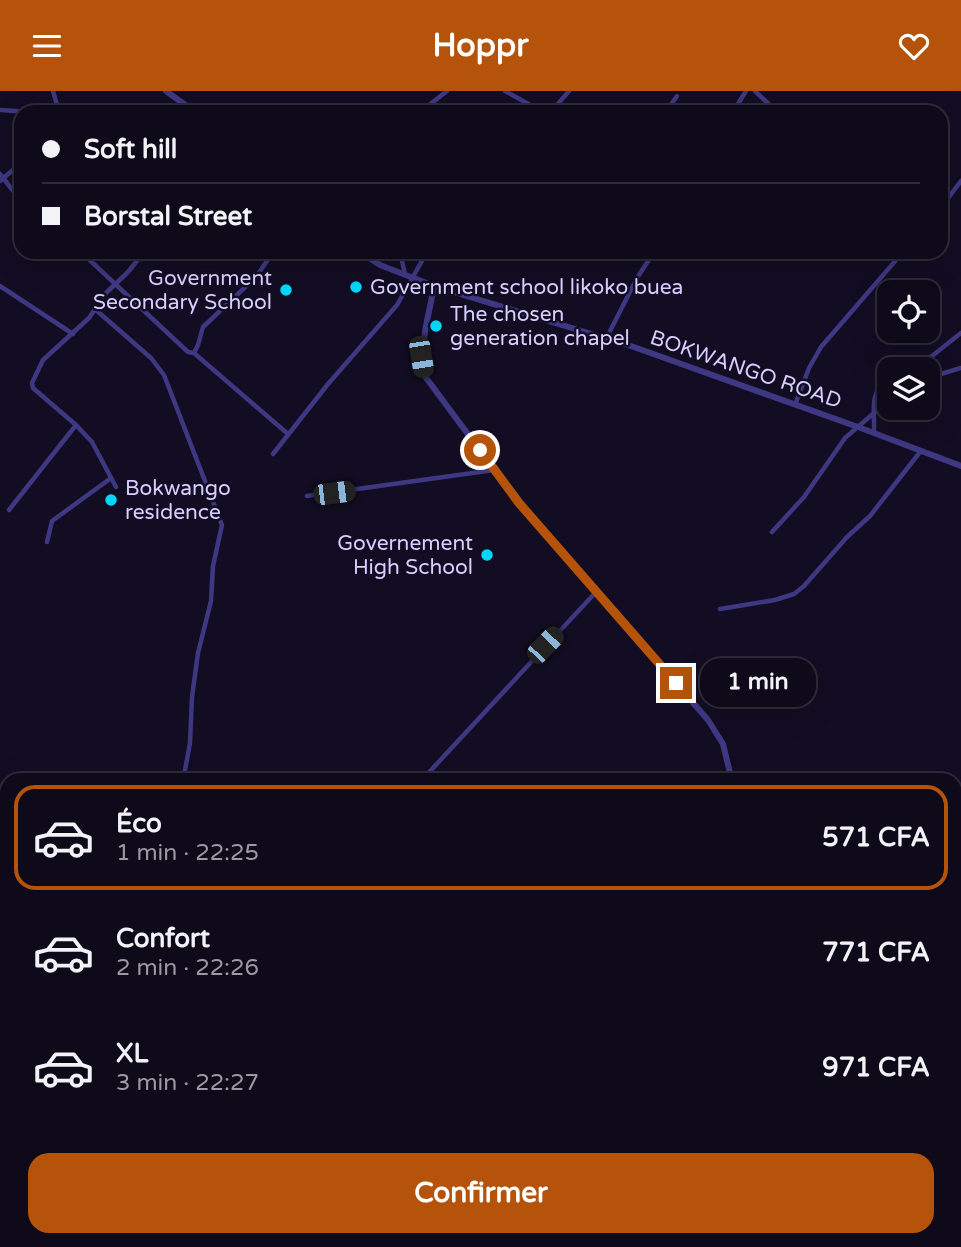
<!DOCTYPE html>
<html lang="fr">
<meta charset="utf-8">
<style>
body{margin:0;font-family:"Varela Round",sans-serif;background:#171323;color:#f1f3f6;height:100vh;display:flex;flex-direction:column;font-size:26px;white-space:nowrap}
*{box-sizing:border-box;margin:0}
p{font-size:23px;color:#9b9aa2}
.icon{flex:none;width:38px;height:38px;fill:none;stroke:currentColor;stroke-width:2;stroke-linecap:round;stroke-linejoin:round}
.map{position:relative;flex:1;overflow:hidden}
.details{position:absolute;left:0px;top:682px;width:962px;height:474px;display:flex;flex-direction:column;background:#0e0a1a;border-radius:21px 21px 0 0;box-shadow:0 7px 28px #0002,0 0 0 2px #2e2b39}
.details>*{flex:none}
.hud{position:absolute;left:14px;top:14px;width:934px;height:154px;border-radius:21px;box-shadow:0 7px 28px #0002,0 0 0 2px #2e2b39;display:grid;align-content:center;height:154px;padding:0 28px;background:#0e0a1a}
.buttons{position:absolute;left:877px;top:189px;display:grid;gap:14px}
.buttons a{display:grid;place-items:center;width:63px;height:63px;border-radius:14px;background:#0e0a1a;box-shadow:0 7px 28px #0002,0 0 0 2px #2e2b39;font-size:35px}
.end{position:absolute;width:32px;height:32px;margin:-16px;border:9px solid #b45309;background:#fff;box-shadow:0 0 0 4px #fff}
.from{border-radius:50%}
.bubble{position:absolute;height:49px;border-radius:21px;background:#0e0a1a;box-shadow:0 7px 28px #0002,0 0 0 2px #2e2b39;font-size:23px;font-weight:700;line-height:49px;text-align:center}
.car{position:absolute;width:21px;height:42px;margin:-21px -10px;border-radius:9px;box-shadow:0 0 5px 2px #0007;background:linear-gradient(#222 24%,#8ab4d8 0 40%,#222 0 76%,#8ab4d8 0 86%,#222 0)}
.hud b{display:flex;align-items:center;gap:24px;height:66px;font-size:26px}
.hud b+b{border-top:2px solid #2e2b39}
.hud i{width:18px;height:18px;background:#f1f3f6}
ul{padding:12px 0 0;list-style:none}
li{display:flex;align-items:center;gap:21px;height:105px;margin:0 14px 10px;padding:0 14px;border:4px solid transparent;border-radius:21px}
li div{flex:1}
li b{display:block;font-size:26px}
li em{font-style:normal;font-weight:700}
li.current{border-color:#b45309}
li>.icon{width:63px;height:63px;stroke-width:1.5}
.button{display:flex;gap:14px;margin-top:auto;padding:14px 28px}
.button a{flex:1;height:80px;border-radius:21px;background:#b45309;color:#fff;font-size:28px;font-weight:700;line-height:80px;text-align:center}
header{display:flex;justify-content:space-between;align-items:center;height:91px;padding:0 28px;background:#b45309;color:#fff;font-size:32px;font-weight:700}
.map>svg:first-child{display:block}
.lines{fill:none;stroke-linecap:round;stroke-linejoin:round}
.minor{stroke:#3e3882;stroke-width:4.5}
.tertiary{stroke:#3e3882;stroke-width:6}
.route{stroke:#b45309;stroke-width:9}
.poi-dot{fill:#00d5fa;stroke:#120d22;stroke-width:2.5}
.labels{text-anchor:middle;stroke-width:5;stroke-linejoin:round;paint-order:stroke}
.poi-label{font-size:21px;fill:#d6cfff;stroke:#120d22;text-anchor:start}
.street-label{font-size:21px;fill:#d6cfff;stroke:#120d22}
</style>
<header><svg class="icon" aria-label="menu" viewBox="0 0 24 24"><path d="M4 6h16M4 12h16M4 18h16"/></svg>Hoppr<svg class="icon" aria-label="heart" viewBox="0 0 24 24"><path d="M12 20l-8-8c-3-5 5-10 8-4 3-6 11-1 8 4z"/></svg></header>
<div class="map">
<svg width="961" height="1156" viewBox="0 0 961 1156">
<rect width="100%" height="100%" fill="#120d22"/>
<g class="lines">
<g class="minor">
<polyline points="53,0 59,21"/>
<polyline points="505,0 543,21"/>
<polyline points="755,0 777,21"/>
<polyline points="1,19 29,21"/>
<path d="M 220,21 C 246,9 291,17 319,21"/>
<polyline points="420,21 447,0"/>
<polyline points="551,21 569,0"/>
<polyline points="666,21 677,5"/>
<polyline points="733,21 746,0"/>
<polyline points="0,83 21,110"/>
<polyline points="0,90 21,72"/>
<polyline points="942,115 961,90"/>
<polyline points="81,161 188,261 194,262 288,343"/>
<polyline points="400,161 405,183"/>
<polyline points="0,195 73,243"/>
<polyline points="96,219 151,267 164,284 222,434 213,475 211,510 198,562 192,606 190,652 183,690"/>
<polyline points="606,248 637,187 654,161"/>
<polyline points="194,262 198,254 203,236 256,186 273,161"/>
<polyline points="901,278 932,265 961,242"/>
<polyline points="928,287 961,277"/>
<polyline points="795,314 809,277 821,256 903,161"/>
<path d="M 874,342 C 875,318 868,304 889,285"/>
<polyline points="273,363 328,293 397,214 427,161"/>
<polyline points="116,396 92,351 76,334 33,297 32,292 43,269 89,227 105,203 128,181 144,161"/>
<polyline points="307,405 494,379"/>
<polyline points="9,419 76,334"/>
<polyline points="772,441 804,406 845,347 889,309"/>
<polyline points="47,451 52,430 111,387"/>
<polyline points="720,518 775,509 794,503 804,495 847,446 870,425 920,361"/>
<polyline points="421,690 595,502"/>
<polyline points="956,816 961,809"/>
<polyline points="941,1150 945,1156"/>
<polyline points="316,1156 317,1150"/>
<polyline points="448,1156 452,1150"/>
<polyline points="606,1156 609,1150"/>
<polyline points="852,1156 864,1150"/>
</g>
<g class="tertiary">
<polyline points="166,0 195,21"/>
<polyline points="360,161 380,174 434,195 631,255 858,336 961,375"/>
<path d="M 434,195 C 429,225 419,253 424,284 L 519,412 L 708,629 L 723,653 L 732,690"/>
<polyline points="775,1150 776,1156"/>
</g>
</g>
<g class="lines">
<polyline class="route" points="480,359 519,412 676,592"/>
</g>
<g class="poi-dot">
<circle cx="356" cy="196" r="7"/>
<circle cx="286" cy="199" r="7"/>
<circle cx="436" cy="235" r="7"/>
<circle cx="111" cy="409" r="7"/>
<circle cx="487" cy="464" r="7"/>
</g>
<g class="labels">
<g class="poi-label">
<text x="272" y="194" text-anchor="end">Government<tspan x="272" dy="24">Secondary School</tspan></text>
<text x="370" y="203">Government school likoko buea</text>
<text x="450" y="230">The chosen<tspan x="450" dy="24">generation chapel</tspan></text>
<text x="125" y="404">Bokwango<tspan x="125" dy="24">residence</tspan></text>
<text x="473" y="459" text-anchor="end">Governement<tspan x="473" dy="24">High School</tspan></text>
</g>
<g class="street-label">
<text transform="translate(746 278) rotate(19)" y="7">BOKWANGO ROAD</text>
</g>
</g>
</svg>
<div class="buttons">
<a><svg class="icon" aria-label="locate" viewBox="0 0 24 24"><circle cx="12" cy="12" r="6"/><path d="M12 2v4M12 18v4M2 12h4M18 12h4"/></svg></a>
<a><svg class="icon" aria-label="layers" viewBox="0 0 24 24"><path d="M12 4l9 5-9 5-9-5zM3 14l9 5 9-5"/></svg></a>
</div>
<i class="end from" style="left:480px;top:359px"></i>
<i class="end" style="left:676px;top:592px"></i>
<div class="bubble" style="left:700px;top:567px;width:116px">1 min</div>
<i class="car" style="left:421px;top:266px;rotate:171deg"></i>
<i class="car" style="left:334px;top:402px;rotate:83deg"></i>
<i class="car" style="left:545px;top:554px;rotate:44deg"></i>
<div class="hud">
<b><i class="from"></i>Soft hill</b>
<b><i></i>Borstal Street</b>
</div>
<section class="details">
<ul>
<li class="current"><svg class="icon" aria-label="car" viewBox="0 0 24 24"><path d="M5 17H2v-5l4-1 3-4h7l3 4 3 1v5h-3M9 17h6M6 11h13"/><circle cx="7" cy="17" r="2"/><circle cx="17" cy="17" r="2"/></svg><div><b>Éco</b><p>1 min · 22:25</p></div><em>571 CFA</em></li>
<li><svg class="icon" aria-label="car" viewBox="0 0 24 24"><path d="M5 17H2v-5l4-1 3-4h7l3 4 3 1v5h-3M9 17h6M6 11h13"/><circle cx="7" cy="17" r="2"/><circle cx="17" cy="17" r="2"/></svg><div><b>Confort</b><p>2 min · 22:26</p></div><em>771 CFA</em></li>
<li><svg class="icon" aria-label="car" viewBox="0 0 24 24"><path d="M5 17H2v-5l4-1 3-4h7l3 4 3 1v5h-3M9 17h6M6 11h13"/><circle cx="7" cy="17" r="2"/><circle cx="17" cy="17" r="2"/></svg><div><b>XL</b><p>3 min · 22:27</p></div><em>971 CFA</em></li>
</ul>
<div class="button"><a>Confirmer</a></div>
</section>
</div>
